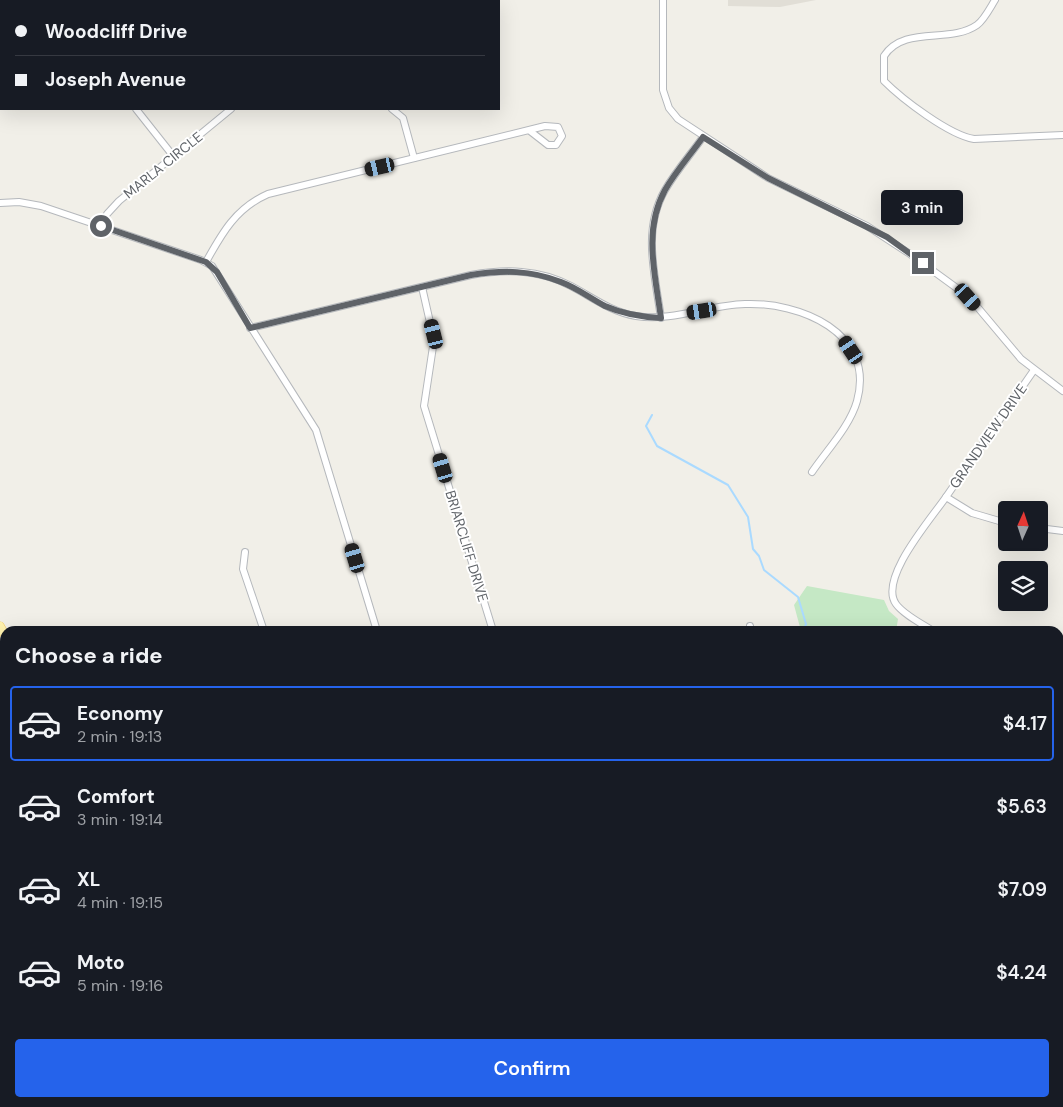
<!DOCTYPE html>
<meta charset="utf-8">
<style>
body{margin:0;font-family:"DM Sans",sans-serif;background:#20242c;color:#f1f3f6;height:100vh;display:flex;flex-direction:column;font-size:19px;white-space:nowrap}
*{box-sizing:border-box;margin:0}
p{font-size:16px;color:#9ea1a6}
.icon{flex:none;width:28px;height:28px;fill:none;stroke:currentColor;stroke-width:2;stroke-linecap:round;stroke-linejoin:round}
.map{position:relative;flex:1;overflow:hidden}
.panel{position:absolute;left:0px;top:626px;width:1064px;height:481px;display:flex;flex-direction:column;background:#171b24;border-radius:15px 15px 0 0;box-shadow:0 5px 20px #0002}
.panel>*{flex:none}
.top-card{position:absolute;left:0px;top:0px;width:500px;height:110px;box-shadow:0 5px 20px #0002;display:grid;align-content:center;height:110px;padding:0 15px;background:#171b24}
.needle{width:32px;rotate:3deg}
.buttons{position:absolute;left:998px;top:501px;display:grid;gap:10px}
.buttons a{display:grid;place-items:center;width:50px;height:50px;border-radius:5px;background:#171b24;box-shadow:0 5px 20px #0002;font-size:25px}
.end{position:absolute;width:22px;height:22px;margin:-11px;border:6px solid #5f6368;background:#fff;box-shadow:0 0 0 2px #fff}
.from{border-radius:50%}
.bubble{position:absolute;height:35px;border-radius:5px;background:#171b24;box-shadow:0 5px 20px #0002;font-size:16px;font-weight:600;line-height:35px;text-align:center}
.car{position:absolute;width:15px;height:30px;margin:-15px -8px;border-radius:6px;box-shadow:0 0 4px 1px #0007;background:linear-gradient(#222 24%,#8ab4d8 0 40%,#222 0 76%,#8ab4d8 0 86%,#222 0)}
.top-card b{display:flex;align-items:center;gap:18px;height:48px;font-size:19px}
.top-card b+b{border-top:1px solid #363941}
.top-card i{width:12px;height:12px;background:#f1f3f6}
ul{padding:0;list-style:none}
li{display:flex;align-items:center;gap:15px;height:75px;margin:0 10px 8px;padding:0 5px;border:2px solid transparent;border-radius:5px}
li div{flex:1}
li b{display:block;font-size:19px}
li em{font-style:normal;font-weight:600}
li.on{border-color:#2563eb}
li>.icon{width:45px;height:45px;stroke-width:1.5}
h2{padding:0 15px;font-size:22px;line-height:60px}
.primary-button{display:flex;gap:10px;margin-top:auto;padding:10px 15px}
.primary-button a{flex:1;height:58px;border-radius:5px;background:#2563eb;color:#fff;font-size:20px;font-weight:600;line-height:58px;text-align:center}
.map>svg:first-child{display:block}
.education{fill:#e1ded6}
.green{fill:#c5e8c5}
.water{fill:#aadaff}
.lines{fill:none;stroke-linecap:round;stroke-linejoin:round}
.stream{stroke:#aadaff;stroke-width:2}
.minor-casing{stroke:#b5b8bc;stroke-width:8}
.major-casing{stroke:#f2c960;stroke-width:9}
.minor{stroke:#fff;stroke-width:6}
.major{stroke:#fff2af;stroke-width:8}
.rail{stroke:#b6b7b8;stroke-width:2;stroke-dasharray:1 6;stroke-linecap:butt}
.route{stroke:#5f6368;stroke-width:6}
.labels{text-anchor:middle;stroke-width:4;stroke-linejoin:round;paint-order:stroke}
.street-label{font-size:14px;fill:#5f6368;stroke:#fff}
</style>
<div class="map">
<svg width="1063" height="1107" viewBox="0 0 1063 1107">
<rect width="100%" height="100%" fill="#f1efe8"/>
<polygon class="education" points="728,0 816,0 780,7 728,6"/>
<g class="green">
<polygon points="807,586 884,600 889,611 898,619 896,631 801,631 794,605"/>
<polygon points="573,1102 575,1107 416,1107 416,1103"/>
<polygon points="684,1103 684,1102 825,1103 822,1107 685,1107"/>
<polygon points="932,1103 931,1103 972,1103 972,1107 942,1107"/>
</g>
<polygon class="water" points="0,861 5,870 5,976 0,972"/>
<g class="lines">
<g class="stream">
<polyline points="652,415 646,426 657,446 728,485 748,517 753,549 759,556 764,570 798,597 806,624 803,631"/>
<polyline points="132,1102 134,1107"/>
<polyline points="825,1107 829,1102"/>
</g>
<g class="minor-casing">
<g id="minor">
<polyline points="663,0 663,90 669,108 678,119 768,178 867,226 910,254 969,297 1021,359 1063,391"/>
<path d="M 995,0 C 990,8 984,20 977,25 C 950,44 904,25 884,56 L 884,81 C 902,99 949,135 974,139 L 1063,135"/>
<polyline points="171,1 172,0"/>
<polyline points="0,90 1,90"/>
<polyline points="136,109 174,157"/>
<polyline points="392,109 403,118 414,158"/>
<polyline points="0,203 19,202 41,206 201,260 212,266 316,430 377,631"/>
<polyline points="101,226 107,214 119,201 231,109"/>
<path d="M 206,262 C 222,233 236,208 268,194 L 545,126 L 558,127 L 562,136 L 556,145 L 548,145 L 530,131"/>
<polyline points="422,287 434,340 424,406 493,631"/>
<path d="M 661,318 C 655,275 642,230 665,190 C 676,171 691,154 703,137"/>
<path d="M 250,328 L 471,275 C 505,269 539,269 571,286 C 592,297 611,312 636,316 C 673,322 708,305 745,304 C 799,302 876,332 857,401 C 850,426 827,450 812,472"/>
<polyline points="1006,523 972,513 946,497 1034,370"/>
<polyline points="1039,528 1063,531"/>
<polyline points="245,552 243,569 264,631"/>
<polyline points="750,626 751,631"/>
<path d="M 933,631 C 921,623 904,615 896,604 C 878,579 931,519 946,497"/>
<polyline points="359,1102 359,1107"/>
<polyline points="368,1102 368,1107"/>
<polyline points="631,1102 633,1107"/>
</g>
</g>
<g class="major-casing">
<g id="major">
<polyline points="0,626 5,635"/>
<polyline points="169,1107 169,1102"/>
</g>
</g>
<use href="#minor" class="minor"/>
<use href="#major" class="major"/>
<g class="rail">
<polyline points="0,1076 5,1083"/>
<polyline points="15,1102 18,1107"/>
</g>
</g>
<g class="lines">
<path class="route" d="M 101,226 L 206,262 L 217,272 L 250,328 L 471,275 C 503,270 531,270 561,282 C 577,288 590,298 605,306 C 623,314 642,317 661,318 C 655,274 643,230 665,190 C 676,171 691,154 703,137 L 768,178 L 887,237 L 923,263"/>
</g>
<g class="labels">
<g class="street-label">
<text transform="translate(163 165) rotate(-39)" y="5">MARLA CIRCLE</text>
<text transform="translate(988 436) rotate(-55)" y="5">GRANDVIEW DRIVE</text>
<text transform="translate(467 546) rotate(73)" y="5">BRIARCLIFF DRIVE</text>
</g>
</g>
</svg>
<div class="buttons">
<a><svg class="needle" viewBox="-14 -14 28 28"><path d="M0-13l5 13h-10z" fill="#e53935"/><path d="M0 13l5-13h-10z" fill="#9ea1a6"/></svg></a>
<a><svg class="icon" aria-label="layers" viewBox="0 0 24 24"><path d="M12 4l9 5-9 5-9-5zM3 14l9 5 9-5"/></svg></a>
</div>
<i class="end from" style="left:101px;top:226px"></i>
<i class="end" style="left:923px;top:263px"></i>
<div class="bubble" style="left:881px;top:190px;width:82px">3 min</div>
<i class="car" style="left:380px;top:167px;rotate:257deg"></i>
<i class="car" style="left:968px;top:297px;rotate:138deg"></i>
<i class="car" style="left:702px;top:311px;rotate:261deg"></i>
<i class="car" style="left:434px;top:334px;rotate:346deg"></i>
<i class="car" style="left:851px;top:350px;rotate:326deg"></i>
<i class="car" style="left:443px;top:468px;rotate:343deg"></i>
<i class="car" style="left:355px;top:558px;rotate:343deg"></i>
<div class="top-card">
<b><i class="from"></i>Woodcliff Drive</b>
<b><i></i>Joseph Avenue</b>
</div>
<section class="panel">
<h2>Choose a ride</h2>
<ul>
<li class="on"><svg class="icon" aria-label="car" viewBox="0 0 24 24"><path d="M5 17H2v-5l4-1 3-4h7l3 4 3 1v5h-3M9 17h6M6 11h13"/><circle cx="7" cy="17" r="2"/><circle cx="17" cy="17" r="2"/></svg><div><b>Economy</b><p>2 min · 19:13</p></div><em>$4.17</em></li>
<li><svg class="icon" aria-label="car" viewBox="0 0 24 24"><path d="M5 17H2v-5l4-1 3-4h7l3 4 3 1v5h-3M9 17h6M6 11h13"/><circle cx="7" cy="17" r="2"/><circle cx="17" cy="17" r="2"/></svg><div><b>Comfort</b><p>3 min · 19:14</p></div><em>$5.63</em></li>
<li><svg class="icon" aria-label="car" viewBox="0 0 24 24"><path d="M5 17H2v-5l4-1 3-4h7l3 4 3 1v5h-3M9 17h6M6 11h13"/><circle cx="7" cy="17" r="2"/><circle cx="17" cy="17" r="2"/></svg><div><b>XL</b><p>4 min · 19:15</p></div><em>$7.09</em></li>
<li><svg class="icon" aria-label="car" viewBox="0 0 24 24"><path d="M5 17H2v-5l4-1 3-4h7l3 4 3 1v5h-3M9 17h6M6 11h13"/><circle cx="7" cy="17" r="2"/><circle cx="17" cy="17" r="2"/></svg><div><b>Moto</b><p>5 min · 19:16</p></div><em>$4.24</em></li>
</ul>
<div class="primary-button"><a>Confirm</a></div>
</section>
</div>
